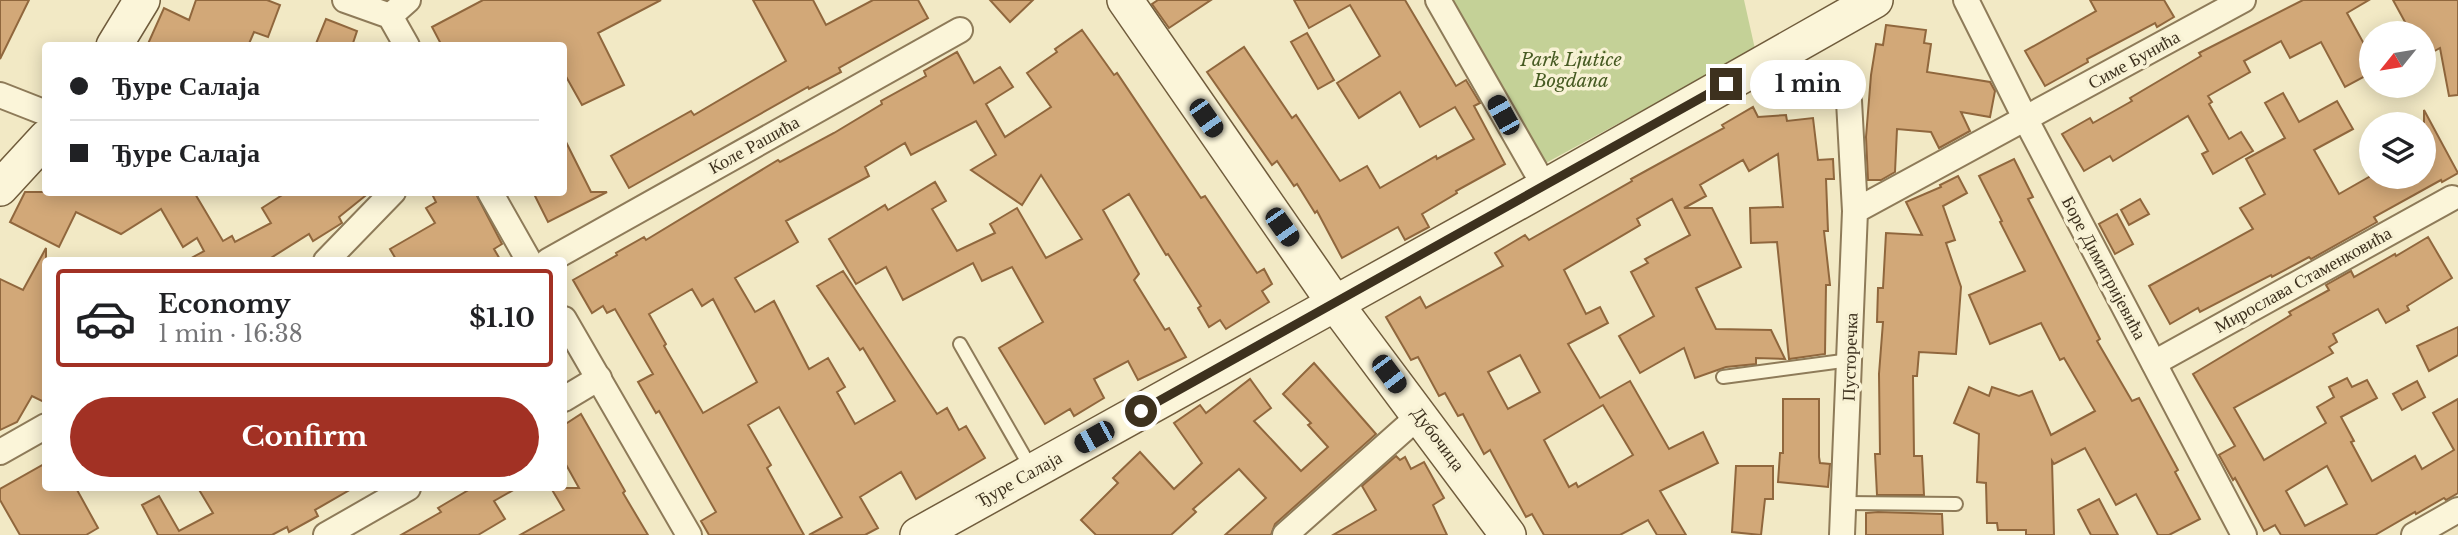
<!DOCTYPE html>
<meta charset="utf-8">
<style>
body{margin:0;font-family:"Libre Baskerville",serif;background:#f2f2f2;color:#202124;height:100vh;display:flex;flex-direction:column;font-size:26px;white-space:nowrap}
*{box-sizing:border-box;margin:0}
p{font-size:23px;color:#757577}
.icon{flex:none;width:38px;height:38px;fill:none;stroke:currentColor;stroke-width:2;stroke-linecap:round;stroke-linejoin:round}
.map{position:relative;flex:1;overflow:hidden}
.drawer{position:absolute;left:42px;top:257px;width:525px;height:234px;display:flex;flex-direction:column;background:#fff;border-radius:7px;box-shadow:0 4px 18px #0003}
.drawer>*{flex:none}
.top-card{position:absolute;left:42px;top:42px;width:525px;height:154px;border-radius:7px;box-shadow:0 4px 18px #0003;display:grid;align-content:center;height:154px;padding:0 28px;background:#fff}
.needle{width:46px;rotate:240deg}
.buttons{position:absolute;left:2359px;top:21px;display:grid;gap:14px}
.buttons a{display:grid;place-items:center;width:77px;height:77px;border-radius:50%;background:#fff;box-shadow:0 4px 18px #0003;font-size:35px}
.end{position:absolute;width:32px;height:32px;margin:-16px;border:9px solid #3d311e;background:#fff;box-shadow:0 0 0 4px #fff}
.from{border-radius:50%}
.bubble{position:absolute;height:49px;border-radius:24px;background:#fff;box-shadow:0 4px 18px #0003;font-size:23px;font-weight:700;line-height:49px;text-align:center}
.car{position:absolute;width:21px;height:42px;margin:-21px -10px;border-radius:9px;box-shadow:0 0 5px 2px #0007;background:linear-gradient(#222 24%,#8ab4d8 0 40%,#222 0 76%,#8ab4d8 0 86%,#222 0)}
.top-card b{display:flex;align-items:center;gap:24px;height:66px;font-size:26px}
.top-card b+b{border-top:2px solid #e0e0e0}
.top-card i{width:18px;height:18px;background:#202124}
ul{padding:12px 0 0;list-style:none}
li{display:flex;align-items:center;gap:21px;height:98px;margin:0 14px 10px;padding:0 14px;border:4px solid transparent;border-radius:7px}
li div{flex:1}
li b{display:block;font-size:26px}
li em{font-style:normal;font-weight:700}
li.on{border-color:#a23124}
li>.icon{width:63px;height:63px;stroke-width:1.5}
.cta{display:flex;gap:14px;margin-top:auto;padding:14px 28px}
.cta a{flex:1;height:80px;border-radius:42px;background:#a23124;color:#fff;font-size:28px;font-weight:700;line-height:80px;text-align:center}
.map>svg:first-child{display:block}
.green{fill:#c4d197}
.building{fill:#d2a878;stroke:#90673d;stroke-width:2;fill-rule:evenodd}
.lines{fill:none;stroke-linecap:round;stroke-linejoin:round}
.lane-casing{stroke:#8e7b59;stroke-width:16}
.street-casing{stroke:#8e7b59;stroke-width:28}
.secondary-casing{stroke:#705c3c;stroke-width:38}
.lane{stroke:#fbf5d9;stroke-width:12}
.street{stroke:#fbf5d9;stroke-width:24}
.secondary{stroke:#fbf5d9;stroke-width:35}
.route{stroke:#3d311e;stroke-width:9}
.labels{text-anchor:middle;stroke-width:7;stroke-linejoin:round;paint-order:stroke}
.park-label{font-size:18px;font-style:italic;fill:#475b23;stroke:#f8f2d5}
.street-label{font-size:18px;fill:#3d311e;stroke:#f8f2d5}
</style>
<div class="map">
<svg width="2458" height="535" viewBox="0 0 2458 535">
<rect width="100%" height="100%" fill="#f2e9c5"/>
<polygon class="green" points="1449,0 1744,0 1755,49 1544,164"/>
<g class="building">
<polygon points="0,0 29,0 0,59"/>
<polygon points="196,0 267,0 280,5 268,37 254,32 248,46 147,46 164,8 189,20"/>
<polygon points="483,0 661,0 598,33 624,85 582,105 564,73 564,46 442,46 432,27"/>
<polygon points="753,0 813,0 826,25 873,0 918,0 928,18 839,68 841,72 809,89 808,87 629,188 611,156 691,111 694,115 786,61"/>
<polygon points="990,0 1033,0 1010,22"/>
<polygon points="1158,0 1211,0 1169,28 1152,4"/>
<polygon points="1294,0 1405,0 1456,86 1466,80 1480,103 1474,106 1505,164 1456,191 1457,193 1422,214 1429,227 1405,240 1398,227 1342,258 1317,211 1315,213 1297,184 1294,186 1277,161 1272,165 1207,72 1244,47 1292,118 1296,115 1340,181 1367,166 1380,188 1436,156 1437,159 1474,139 1455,107 1420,127 1400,92 1359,118 1337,83 1380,56 1350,5 1309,28"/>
<polygon points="2090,0 2164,0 2174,17 2157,27 2155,23 2087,59 2088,62 2045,86 2025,51 2096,11"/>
<polygon points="2303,0 2369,0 2347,13 2364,44 2371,40 2371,73 2345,87 2321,42 2290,58 2281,41 2244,61 2250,72 2208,96 2212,102 2209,104 2229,139 2241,132 2253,151 2213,174 2202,154 2208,151 2188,116 2113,161 2110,156 2084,171 2062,134 2090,118 2093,123 2132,101 2130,98 2201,56 2199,53"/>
<polygon points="2393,0 2458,0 2458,95 2449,96 2440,48 2431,53 2424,40 2424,33 2411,33"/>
<polygon points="326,19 357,31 352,46 315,46"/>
<polygon points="1886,25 1926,30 1924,43 1931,44 1927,72 1990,82 1995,91 1990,117 1961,112 1970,131 1939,148 1931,132 1897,129 1895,172 1881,180 1868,180 1866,137 1871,75 1876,44 1883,45"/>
<path d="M 1082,30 L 1114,75 L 1117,73 L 1201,198 L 1205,196 L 1257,273 L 1264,269 L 1272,284 L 1262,291 L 1269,302 L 1226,329 L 1220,320 L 1209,327 L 1198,308 L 1201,306 L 1168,254 L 1166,255 L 1129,194 L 1103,210 L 1139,274 L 1134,280 L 1165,330 L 1169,328 L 1186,357 L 1138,380 L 1128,361 L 1094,379 L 1104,398 L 1074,416 L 1070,409 L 1045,424 L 999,348 L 1043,322 L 1012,267 L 982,281 L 973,263 L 903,300 L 886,267 L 856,284 L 829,239 L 885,205 L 888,210 L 935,182 L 946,201 L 932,209 L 957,251 L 995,233 L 990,224 L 1017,208 L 1046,258 L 1082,239 L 1041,175 L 1022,205 L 971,170 L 996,155 L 976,121 L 911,155 L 905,143 L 865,167 L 869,176 L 786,221 L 798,242 L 735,278 L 755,312 L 774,301 L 809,369 L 828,358 L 845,387 L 837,392 L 855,424 L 895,401 L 863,348 L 860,350 L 817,286 L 843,271 L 937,414 L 947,408 L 959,430 L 966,426 L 985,458 L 916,499 L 901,472 L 860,497 L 878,528 L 865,535 L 809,535 L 842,517 L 779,407 L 748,425 L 771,465 L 767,468 L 804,535 L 709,535 L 701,521 L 716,512 L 659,411 L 656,413 L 638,382 L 653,374 L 615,309 L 607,313 L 603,306 L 592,313 L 573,280 L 617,255 L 616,253 L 644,237 L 646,240 L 778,160 L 780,162 L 834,133 L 882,104 L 881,101 L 926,76 L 924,71 L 957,52 L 974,83 L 1000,67 L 1013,87 L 986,104 L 1005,137 L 1051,107 L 1027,73 L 1057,52 L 1055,49 ZM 692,289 L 702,306 L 713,299 L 757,382 L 703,413 L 664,346 L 666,344 L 649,314 Z"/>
<polygon points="1307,33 1334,80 1318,89 1291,42"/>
<polygon points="2283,93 2299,122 2337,101 2353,129 2314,150 2339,194 2369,177 2424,177 2424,110 2458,173 2442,182 2441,180 2374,217 2377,222 2311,259 2309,257 2272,277 2271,275 2200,312 2198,308 2170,324 2149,286 2253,229 2240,208 2265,194 2246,159 2285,138 2265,103"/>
<path d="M 1753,107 L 1758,117 L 1786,115 L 1787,121 L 1813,118 L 1818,160 L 1833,159 L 1834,179 L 1826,179 L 1828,231 L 1824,231 L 1830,285 L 1826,285 L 1825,354 L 1789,359 L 1777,242 L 1751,243 L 1750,208 L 1783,207 L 1778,154 L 1749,171 L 1743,160 L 1700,185 L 1706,196 L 1684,208 L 1712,208 L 1741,267 L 1696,288 L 1716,329 L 1771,330 L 1785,359 L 1756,358 L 1756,364 L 1726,367 L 1695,378 L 1684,348 L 1640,373 L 1619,336 L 1654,316 L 1631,272 L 1648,263 L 1645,259 L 1690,235 L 1672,199 L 1637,219 L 1640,225 L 1564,270 L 1586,314 L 1600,307 L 1608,323 L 1568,344 L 1600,398 L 1630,381 L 1669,449 L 1703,432 L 1718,463 L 1660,491 L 1686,535 L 1657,535 L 1648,520 L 1620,535 L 1544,535 L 1532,514 L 1526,517 L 1490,450 L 1484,454 L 1463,414 L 1458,416 L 1445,393 L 1439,396 L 1418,357 L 1411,360 L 1386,317 L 1420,297 L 1426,308 L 1503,266 L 1495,253 L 1525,235 L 1529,240 L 1632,181 L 1631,179 L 1724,128 L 1722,125 ZM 1520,355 L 1540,392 L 1508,409 L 1488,372 ZM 1603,405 L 1633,455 L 1578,487 L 1576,483 L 1569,487 L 1544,440 Z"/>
<polygon points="564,138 591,192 607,192 548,222 533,192 564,192"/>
<polygon points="2014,159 2033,197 2028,199 2100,339 2097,341 2132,401 2139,398 2178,470 2175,472 2200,519 2169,535 2158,535 2136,494 2116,505 2085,448 2054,464 2052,461 2054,535 2026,535 2026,530 1998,530 1997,523 1987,523 1986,483 1977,482 1979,434 1954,423 1969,387 1989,396 1992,387 2019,396 2032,391 2051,435 2095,411 2064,358 2060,360 2041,323 1990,344 1969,295 2025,271 2000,222 2002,221 1979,176"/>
<polygon points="1958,176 1967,193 1943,206 1955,240 1946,243 1961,287 1956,354 1919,352 1917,376 1913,376 1914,456 1922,456 1924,495 1877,495 1875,454 1880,454 1879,374 1883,322 1877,322 1878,288 1883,288 1886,233 1922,235 1906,202 1941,187 1940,185"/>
<polygon points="25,192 194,192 223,241 232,236 235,242 271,223 262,208 287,192 370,192 339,217 342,223 313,241 309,234 266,261 186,261 204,251 197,238 183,247 161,209 121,234 76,212 59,247 10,222"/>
<polygon points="431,192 475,192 502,244 494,249 501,261 397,261 390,249 435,223 426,208 436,202"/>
<polygon points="2140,199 2149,214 2129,225 2121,210"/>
<polygon points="2117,214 2133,244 2115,254 2099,224"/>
<path d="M 2428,237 L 2452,278 L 2407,306 L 2409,310 L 2386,323 L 2378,309 L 2333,334 L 2337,342 L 2329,347 L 2333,353 L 2234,408 L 2264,460 L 2326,423 L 2317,407 L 2334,397 L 2329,387 L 2347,378 L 2352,387 L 2367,380 L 2377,398 L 2341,417 L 2354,441 L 2351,442 L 2372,481 L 2415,456 L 2422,469 L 2454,450 L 2433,413 L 2458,399 L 2458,493 L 2446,500 L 2444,498 L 2416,514 L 2415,512 L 2375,535 L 2281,535 L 2275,525 L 2264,531 L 2235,478 L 2233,480 L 2219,455 L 2235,446 L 2193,374 L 2291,315 L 2289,312 L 2329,290 L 2326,285 L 2351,271 L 2354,277 L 2395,254 L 2396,256 ZM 2327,466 L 2347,504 L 2305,526 L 2286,491 Z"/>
<polygon points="46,248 46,403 32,396 17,422 0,430 0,279 23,290"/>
<polygon points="2458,327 2458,355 2429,371 2417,346"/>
<polygon points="1314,363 1376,434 1275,524 1271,535 1225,535 1266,498 1239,469 1193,509 1196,512 1171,535 1096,535 1081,520 1118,483 1113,478 1140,452 1174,489 1202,463 1174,423 1200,405 1206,413 1250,379 1271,408 1254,421 1301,471 1328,447 1308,425 1311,423 1283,394"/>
<polygon points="2417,381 2425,397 2402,410 2393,394"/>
<polygon points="1783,399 1819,399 1819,457 1820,463 1830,464 1828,487 1778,482 1780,453 1783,453"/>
<polygon points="581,414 625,491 623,493 648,535 520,535 564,510 551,488 579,488 564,461 564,425"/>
<polygon points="1396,456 1400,460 1405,457 1411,469 1424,462 1444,498 1433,505 1447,535 1333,535 1376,510 1362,486"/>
<polygon points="46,463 46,488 76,488 98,528 86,535 20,535 0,500 0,489"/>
<polygon points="1736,466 1773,466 1773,499 1765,499 1761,535 1732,532"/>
<polygon points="198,488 353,488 315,510 318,516 289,532 287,527 272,535 158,535 142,505 159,496 179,531 213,513"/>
<polygon points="472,488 517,488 494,501 505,519 478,535 401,535 441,512 438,508"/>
<polygon points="2099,499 2118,535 2091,535 2078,510"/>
<polygon points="1878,512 1942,514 1943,535 1866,535 1866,513"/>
</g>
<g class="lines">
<g class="lane-casing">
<g id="lane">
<polyline points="960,344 1031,468"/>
<polyline points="1723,377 1850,360"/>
<polyline points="1844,503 1956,504"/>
</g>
</g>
<g class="street-casing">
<g id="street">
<polyline points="345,0 390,16 407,46"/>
<polyline points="1438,0 1545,187"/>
<polyline points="1966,0 2026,120 2244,535"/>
<polyline points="390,16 408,0"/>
<polyline points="0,95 46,113"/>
<polyline points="1849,101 1855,211"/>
<polyline points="490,192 529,261"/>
<polyline points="326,261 393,192"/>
<polyline points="548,261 960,30"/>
<polyline points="564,319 689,535"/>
<polyline points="2154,363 2452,198"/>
<polyline points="564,399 599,378"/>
<polyline points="0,452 46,426"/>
<polyline points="326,535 408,488"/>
<polyline points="1285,535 1420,415"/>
<polyline points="1842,535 1855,211 2243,0"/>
<polyline points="2414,535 2458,510"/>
</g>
</g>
<g class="secondary-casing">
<g id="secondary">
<polyline points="1125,0 1334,302 1508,535"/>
<polyline points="114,46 142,0"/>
<polyline points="0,188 46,138"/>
<polyline points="918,535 1545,187 1875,0"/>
</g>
</g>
<use href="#lane" class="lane"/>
<use href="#street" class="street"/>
<use href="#secondary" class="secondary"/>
</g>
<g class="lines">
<polyline class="route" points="1141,411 1726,84"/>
</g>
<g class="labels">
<g class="park-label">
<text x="1571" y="66">Park Ljutice<tspan x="1571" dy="21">Bogdana</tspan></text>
</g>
<g class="street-label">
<text transform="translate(2134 60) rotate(-29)" y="6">Симе Бунића</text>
<text transform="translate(754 145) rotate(-29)" y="6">Коле Рашића</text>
<text transform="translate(2104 268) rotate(62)" y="6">Боре Димитријевића</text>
<text transform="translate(2303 280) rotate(-29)" y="6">Мирослава Стаменковића</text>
<text transform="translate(1850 357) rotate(-88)" y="6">Пусторечка</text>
<text transform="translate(1438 439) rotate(53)" y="6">Дубочица</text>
<text transform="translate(1019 479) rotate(-29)" y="6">Ђуре Салаја</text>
</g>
</g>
</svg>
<div class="buttons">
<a><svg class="needle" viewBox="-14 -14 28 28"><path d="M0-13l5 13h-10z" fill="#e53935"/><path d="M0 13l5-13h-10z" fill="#757577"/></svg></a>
<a><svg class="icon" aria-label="layers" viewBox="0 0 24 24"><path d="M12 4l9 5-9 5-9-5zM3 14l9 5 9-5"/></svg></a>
</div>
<i class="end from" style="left:1141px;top:411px"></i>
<i class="end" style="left:1726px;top:84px"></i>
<div class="bubble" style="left:1750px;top:60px;width:116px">1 min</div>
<i class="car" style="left:1503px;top:115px;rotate:331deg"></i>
<i class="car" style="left:1206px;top:118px;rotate:145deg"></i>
<i class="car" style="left:1282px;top:227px;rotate:145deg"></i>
<i class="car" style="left:1389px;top:374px;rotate:143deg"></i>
<i class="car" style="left:1094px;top:437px;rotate:241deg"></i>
<div class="top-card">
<b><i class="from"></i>Ђуре Салаја</b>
<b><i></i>Ђуре Салаја</b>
</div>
<section class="drawer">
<ul>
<li class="on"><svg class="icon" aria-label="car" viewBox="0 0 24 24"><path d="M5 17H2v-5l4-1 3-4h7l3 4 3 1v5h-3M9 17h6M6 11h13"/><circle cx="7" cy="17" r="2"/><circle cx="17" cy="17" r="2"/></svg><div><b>Economy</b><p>1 min · 16:38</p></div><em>$1.10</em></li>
</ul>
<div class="cta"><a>Confirm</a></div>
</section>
</div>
